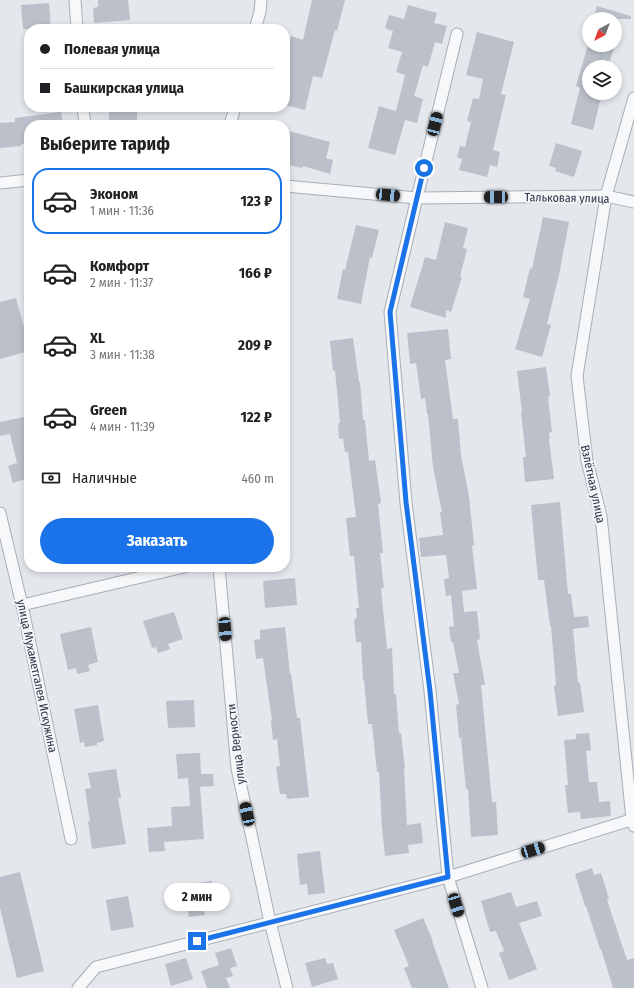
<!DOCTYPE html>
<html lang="ru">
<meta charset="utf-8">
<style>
body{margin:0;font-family:"Fira Sans Condensed",sans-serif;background:#f2f2f2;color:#202124;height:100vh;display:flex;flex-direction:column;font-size:15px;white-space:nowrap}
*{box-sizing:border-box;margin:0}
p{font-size:13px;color:#757577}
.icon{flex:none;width:22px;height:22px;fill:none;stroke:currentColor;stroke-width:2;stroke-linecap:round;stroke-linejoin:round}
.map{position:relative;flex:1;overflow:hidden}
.drawer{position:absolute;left:24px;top:120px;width:266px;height:452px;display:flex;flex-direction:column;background:#fff;border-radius:16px;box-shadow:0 2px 6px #0003}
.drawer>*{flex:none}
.top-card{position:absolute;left:24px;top:24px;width:266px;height:88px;border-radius:16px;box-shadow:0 2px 6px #0003;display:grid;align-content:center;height:88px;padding:0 16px;background:#fff}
.needle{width:26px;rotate:221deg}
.fabs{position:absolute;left:582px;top:12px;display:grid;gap:8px}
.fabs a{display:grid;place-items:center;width:40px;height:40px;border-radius:50%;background:#fff;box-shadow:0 2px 6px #0003;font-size:20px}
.end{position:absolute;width:18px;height:18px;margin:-9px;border:5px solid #1a73e8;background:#fff;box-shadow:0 0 0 2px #fff}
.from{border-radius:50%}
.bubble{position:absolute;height:28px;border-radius:14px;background:#fff;box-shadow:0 2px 6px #0003;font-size:13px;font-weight:700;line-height:28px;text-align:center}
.car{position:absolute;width:12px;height:24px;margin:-12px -6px;border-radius:5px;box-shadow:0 0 3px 1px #0007;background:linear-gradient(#222 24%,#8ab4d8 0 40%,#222 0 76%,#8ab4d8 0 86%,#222 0)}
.top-card b{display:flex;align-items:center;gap:14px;height:38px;font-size:15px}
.top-card b+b{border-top:1px solid #e0e0e0}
.top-card i{width:10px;height:10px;background:#202124}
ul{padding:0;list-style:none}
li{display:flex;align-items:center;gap:12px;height:66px;margin:0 8px 6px;padding:0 8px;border:2px solid transparent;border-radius:16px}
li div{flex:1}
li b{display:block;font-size:15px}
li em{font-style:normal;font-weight:700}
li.selected{border-color:#1a73e8}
li>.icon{width:36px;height:36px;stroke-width:1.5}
h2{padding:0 16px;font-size:18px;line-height:48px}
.pay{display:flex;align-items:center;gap:10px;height:44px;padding:0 16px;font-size:15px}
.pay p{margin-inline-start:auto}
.cta{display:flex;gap:8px;margin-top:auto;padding:8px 16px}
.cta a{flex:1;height:46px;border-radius:24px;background:#1a73e8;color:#fff;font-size:16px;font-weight:700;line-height:46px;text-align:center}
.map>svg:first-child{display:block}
.building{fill:#bbc0ca}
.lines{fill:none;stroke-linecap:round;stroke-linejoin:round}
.minor-casing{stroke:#a9aeb7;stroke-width:13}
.minor{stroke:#f7f8fa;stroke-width:11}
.route{stroke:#1a73e8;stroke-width:5}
.labels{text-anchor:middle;stroke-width:3.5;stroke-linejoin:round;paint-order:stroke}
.street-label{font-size:12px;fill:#2b3445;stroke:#f4f6f9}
</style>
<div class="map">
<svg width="634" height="988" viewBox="0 0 634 988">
<rect width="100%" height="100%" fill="#e4e7ec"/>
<g class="building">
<polygon points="98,0 128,0 130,20 94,23 93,8 98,7"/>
<polygon points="312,0 345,0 337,31 335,30 322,78 313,76 305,110 285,105 285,57 291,36 303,40"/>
<polygon points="49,3 51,29 23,29 21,5"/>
<polygon points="408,5 437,13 434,23 447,26 442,44 435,42 428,67 423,65 414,96 423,99 417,123 405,120 395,155 368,148 379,106 396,111 405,75 396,72 402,52 388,48 393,31 385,28 389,15 404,19"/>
<polygon points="597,6 631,16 631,19 593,19"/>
<polygon points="477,32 514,42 501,94 506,95 493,150 500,152 497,167 490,165 487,177 459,170 462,159 457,157 460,146 465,147 471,122 467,121 473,98 479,99 483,79 466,75"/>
<polygon points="588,45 615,45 608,67 589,67 589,93 602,93 593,130 571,124 580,88 576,86"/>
<rect x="109" y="107" width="28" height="18"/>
<polygon points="61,112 63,125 29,125 29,143 21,144 21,146 0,148 0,123 15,122 15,118"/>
<polygon points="285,130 330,142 326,158 333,160 330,174 303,166 302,168 285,164"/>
<polygon points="556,143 582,151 574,177 555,171 556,168 549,166"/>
<polygon points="543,217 569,222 559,275 547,324 551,325 542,357 515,349 530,299 523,297 530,268 532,269"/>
<polygon points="445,222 468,228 463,248 467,249 460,277 462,277 451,312 446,310 446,318 410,307 425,257 436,260"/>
<polygon points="356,225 379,230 372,258 370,257 361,304 337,299 343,269 345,270"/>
<polygon points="16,298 29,346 29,351 0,359 0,302"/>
<polygon points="448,329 451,359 445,360 453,419 458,419 461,455 469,496 474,545 472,546 477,589 462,591 464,612 477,611 480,639 477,640 485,685 481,685 492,802 496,802 498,835 471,837 468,789 466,789 461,738 459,738 456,705 459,704 453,673 459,673 453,642 451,642 449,627 454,626 451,595 446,596 444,579 449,578 446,555 421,557 419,538 443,535 440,512 442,512 433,467 428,414 427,414 425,398 421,399 416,363 410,364 407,333"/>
<polygon points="353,338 359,382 360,382 363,420 365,420 369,461 375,460 381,503 378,504 383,553 380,553 384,588 381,588 387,649 392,648 394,694 396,694 399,733 401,733 405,769 404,769 407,825 421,823 423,843 408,845 409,853 385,856 382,828 379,772 377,772 372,724 368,724 364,680 363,680 361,642 356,642 354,619 357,618 356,608 359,608 354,556 350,556 346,518 356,517 348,452 345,452 343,438 339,439 338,423 340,423 335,370 333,371 330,341"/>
<polygon points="546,367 550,396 548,397 552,432 549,433 550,439 549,439 554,479 525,482 523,457 526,457 521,412 522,412 517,371"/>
<polygon points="29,416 29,478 13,483 8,466 17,463 10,434 0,436 0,422"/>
<polygon points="560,502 568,594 571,594 574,617 588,616 589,627 573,629 578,683 580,683 584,712 558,716 554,686 556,685 551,626 550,626 544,580 538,580 531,505"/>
<polygon points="295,578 297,605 265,608 263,581"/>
<polygon points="174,612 183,639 168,644 170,649 158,653 156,647 152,648 143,621"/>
<polygon points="91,627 98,662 88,665 90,671 77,674 76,668 68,670 60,634"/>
<polygon points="285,627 290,674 291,674 297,718 300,718 309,797 287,799 286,794 280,794 276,767 280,766 277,739 273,740 271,721 272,720 263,658 256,659 254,640 260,639 260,630"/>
<polygon points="194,700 195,727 168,728 166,701"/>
<polygon points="98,705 104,741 97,743 97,745 85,747 84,742 80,743 74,709"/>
<polygon points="589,733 591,750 586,751 589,782 597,782 599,802 610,801 611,816 581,819 580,812 568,813 565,785 568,785 564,740 576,739 576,734"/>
<polygon points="200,753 201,774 213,774 214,786 200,787 204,839 164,842 165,851 149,852 147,828 172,826 171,807 190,806 188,778 178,779 176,754"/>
<polygon points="116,769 121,798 118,798 126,844 92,849 88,821 90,821 85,789 91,788 88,773"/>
<polygon points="320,851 325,893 308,895 307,884 300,885 297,854"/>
<polygon points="592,868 594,875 601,873 609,899 607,900 627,960 634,958 634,988 613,988 601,949 600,949 586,906 585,906 575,874"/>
<polygon points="20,872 44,971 17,978 0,908 0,877"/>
<polygon points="212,881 213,894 220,893 222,907 204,910 205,915 189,917 184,885"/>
<polygon points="511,892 516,907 537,901 542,916 519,923 537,969 509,980 499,953 504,951 496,931 490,932 481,901"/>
<polygon points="128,896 134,927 111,931 106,900"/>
<polygon points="423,918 433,941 432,941 449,988 412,988 404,968 409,966 394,930"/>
<polygon points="231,948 237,966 230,968 233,976 226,978 230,988 207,988 201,971 219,965 215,953"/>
<polygon points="186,958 193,979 171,986 165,964"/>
<polygon points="325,958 327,964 333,963 338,979 312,987 305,963"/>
</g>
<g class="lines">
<g class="minor-casing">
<g id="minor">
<polyline points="75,0 77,29"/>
<polyline points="255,29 260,12 261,0"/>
<polyline points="457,34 417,198 390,312 406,503 430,691 448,877 482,988"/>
<polyline points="634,98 606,196 577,376 587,461 601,516 632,819 634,826"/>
<polyline points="83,107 85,125"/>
<polyline points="230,125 235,107"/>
<polyline points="0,183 29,180"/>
<polyline points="285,186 417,198 606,196 634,202"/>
<polyline points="0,513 22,605 71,839"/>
<polyline points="219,567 237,768 270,922 287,988"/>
<polyline points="22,605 184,567"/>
<polyline points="78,988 96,967 448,877 634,819"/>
</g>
</g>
<use href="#minor" class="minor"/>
</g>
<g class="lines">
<polyline class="route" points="197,941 448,877 430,691 406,502 390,312 424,168"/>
</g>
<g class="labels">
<g class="street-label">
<text transform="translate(567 198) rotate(1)" y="4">Тальковая улица</text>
<text transform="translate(593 484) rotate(78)" y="4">Взлётная улица</text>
<text transform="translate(37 676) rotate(78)" y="4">улица Мухаметгалея Искужина</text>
<text transform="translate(236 744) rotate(-97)" y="4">улица Верности</text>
</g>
</g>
</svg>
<div class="fabs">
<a><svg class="needle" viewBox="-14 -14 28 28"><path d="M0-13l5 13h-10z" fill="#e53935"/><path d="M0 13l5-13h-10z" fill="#757577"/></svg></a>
<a><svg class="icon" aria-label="layers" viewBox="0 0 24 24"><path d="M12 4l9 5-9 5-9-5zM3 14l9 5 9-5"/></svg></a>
</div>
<i class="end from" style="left:424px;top:168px"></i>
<i class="end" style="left:197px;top:941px"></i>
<div class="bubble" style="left:164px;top:883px;width:66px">2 мин</div>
<i class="car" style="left:435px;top:124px;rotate:14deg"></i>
<i class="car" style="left:388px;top:195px;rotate:95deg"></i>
<i class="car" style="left:496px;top:197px;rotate:270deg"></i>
<i class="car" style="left:225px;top:629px;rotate:175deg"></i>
<i class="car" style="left:247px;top:814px;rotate:348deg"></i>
<i class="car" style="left:533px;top:850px;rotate:73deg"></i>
<i class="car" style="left:456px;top:905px;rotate:163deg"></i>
<div class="top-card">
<b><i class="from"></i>Полевая улица</b>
<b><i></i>Башкирская улица</b>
</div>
<section class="drawer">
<h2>Выберите тариф</h2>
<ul>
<li class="selected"><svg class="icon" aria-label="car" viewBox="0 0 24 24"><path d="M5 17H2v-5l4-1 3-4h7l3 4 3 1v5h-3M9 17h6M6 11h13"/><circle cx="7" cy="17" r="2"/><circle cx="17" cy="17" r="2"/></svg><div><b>Эконом</b><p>1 мин · 11:36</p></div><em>123 ₽</em></li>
<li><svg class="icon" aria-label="car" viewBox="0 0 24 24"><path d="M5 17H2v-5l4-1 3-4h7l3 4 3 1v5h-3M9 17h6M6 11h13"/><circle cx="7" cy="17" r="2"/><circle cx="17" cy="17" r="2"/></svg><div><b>Комфорт</b><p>2 мин · 11:37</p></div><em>166 ₽</em></li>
<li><svg class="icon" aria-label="car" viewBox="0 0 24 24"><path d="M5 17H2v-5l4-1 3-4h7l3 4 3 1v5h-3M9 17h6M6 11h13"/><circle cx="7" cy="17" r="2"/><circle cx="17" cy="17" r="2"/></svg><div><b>XL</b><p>3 мин · 11:38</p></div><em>209 ₽</em></li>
<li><svg class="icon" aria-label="car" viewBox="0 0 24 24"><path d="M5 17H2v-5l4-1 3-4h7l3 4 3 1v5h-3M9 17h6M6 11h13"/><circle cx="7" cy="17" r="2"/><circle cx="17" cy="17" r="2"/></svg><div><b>Green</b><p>4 мин · 11:39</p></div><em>122 ₽</em></li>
</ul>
<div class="pay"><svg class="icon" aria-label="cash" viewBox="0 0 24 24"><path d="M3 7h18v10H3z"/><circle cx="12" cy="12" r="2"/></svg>Наличные<p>460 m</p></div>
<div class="cta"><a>Заказать</a></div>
</section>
</div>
